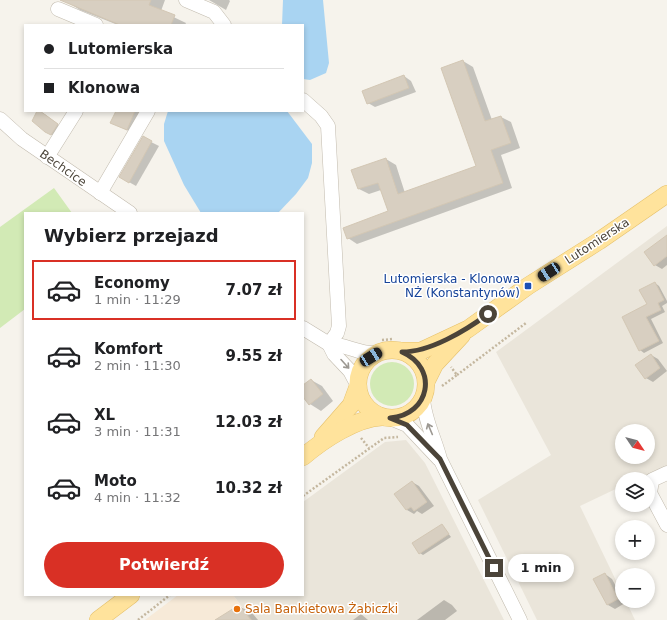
<!DOCTYPE html>
<html lang="pl">
<meta charset="utf-8">
<style>
body{margin:0;font-family:"DejaVu Sans",sans-serif;background:#f2f2f2;color:#202124;height:100vh;display:flex;flex-direction:column;font-size:15px;white-space:nowrap}
*{box-sizing:border-box;margin:0}
p{font-size:13px;color:#757577}
.icon{flex:none;width:22px;height:22px;fill:none;stroke:currentColor;stroke-width:2;stroke-linecap:round;stroke-linejoin:round}
.map{position:relative;flex:1;overflow:hidden}
.panel{position:absolute;left:24px;top:212px;width:280px;height:384px;display:flex;flex-direction:column;background:#fff;border-radius:0px;box-shadow:0 2px 6px #0003}
.panel>*{flex:none}
.banner{position:absolute;left:24px;top:24px;width:280px;height:88px;border-radius:0px;box-shadow:0 2px 6px #0003;display:grid;align-content:center;height:88px;padding:0 20px;background:#fff}
.needle{width:26px;rotate:125deg}
.buttons{position:absolute;left:615px;top:424px;display:grid;gap:8px}
.buttons a{display:grid;place-items:center;width:40px;height:40px;border-radius:50%;background:#fff;box-shadow:0 2px 6px #0003;font-size:20px}
.end{position:absolute;width:18px;height:18px;margin:-9px;border:5px solid #4b4439;background:#fff;box-shadow:0 0 0 2px #fff}
.from{border-radius:50%}
.bubble{position:absolute;height:28px;border-radius:14px;background:#fff;box-shadow:0 2px 6px #0003;font-size:13px;font-weight:800;line-height:28px;text-align:center}
.car{position:absolute;width:12px;height:24px;margin:-12px -6px;border-radius:5px;box-shadow:0 0 3px 1px #0007;background:linear-gradient(#222 24%,#8ab4d8 0 40%,#222 0 76%,#8ab4d8 0 86%,#222 0)}
.banner b{display:flex;align-items:center;gap:14px;height:38px;font-size:15px}
.banner b+b{border-top:1px solid #e0e0e0}
.banner i{width:10px;height:10px;background:#202124}
ul{padding:0;list-style:none}
li{display:flex;align-items:center;gap:12px;height:60px;margin:0 8px 6px;padding:0 12px;border:2px solid transparent;border-radius:0px}
li div{flex:1}
li b{display:block;font-size:15px}
li em{font-style:normal;font-weight:800}
li.selected{border-color:#d93025}
li>.icon{width:36px;height:36px;stroke-width:1.5}
h2{padding:0 20px;font-size:18px;line-height:48px}
.action{display:flex;gap:8px;margin-top:auto;padding:8px 20px}
.action a{flex:1;height:46px;border-radius:24px;background:#d93025;color:#fff;font-size:16px;font-weight:800;line-height:46px;text-align:center}
.map>svg:first-child{display:block}
.residential{fill:#eae5da;fill-rule:evenodd}
.commercial{fill:#f7ead8}
.green{fill:#d2eab5}
.water{fill:#a9d4f2}
.shadow{fill:#0003}
.building{fill:#d8cfc1;stroke:#d3c7b4}
.lines{fill:none;stroke-linecap:round;stroke-linejoin:round}
.minor-casing{stroke:#c2bbae;stroke-width:15}
.major-casing{stroke:#e6c16a;stroke-width:18}
.path{stroke:#c4b79f;stroke-width:2.5;stroke-dasharray:2 2;stroke-linecap:butt}
.minor{stroke:#fff;stroke-width:14}
.major{stroke:#ffe39c;stroke-width:17}
.oneway{stroke:#9c9892}
.route{stroke:#4b4439;stroke-width:5}
.transit-dot{fill:#1a4fb4;stroke:#fff;stroke-width:1.5}
.food-dot{fill:#e8710a;stroke:#fff;stroke-width:1.5}
.labels{text-anchor:middle;stroke-width:3;stroke-linejoin:round;paint-order:stroke}
.street-label{font-size:12px;fill:#4b4439;stroke:#fff}
.transit-label{font-size:12px;fill:#164399;stroke:#fff;text-anchor:end}
.food-label{font-size:12px;fill:#c56008;stroke:#fff;text-anchor:start}
</style>
<div class="map">
<svg width="667" height="620" viewBox="0 0 667 620">
<rect width="100%" height="100%" fill="#f6f3ec"/>
<g class="residential">
<path d="M 667,226 L 667,474 L 638,479 L 622,479 L 622,486 L 580,506 L 622,593 L 622,601 L 626,601 L 635,620 L 537,620 L 478,500 L 551,455 L 496,352 ZM 622,431 L 648,431 L 648,457 L 622,457 Z"/>
<polygon points="406,440 425,463 504,620 252,620 233,595 303,595 303,502 385,442"/>
</g>
<polygon class="commercial" points="178,595 233,595 252,620 145,620"/>
<g class="green">
<polygon points="54,188 72,213 25,213 25,309 0,328 0,227"/>
<circle cx="392" cy="384" r="22"/>
</g>
<g class="water">
<polygon points="283,0 323,0 329,63 326,73 310,80 303,79 303,25 282,25"/>
<polygon points="168,111 287,111 312,144 312,163 308,178 296,194 278,213 201,213 184,185 164,141 164,124"/>
</g>
<g class="shadow">
<polygon points="70,0 165,0 161,11 186,23 185,25 118,25 80,10 69,3"/>
<polygon points="209,0 229,0 230,1 226,10"/>
<polygon points="463,61 473,67 492,120 501,117 511,122 520,148 501,155 512,188 357,244 348,238 389,212 381,190 369,194 359,189 353,170 386,159 396,165 405,193 477,167"/>
<polygon points="404,76 411,81 416,92 375,107 368,103"/>
<polygon points="38,111 46,115 64,129 53,136 46,131"/>
<polygon points="117,111 150,111 139,136 112,123"/>
<polygon points="143,138 159,146 136,186 120,177"/>
<polygon points="667,239 667,265 662,269 655,265"/>
<polygon points="655,283 659,286 667,301 667,303 662,306 665,312 651,319 663,343 644,353 640,350 648,305"/>
<polygon points="651,355 658,359 667,371 653,382 646,378"/>
<polygon points="311,380 322,386 333,401 321,411 310,404 303,396 303,386"/>
<polygon points="412,482 419,486 434,506 422,514 417,511 414,514 407,510"/>
<polygon points="442,525 451,537 423,555 420,553"/>
<polygon points="605,574 612,579 625,603 615,609 608,605"/>
<polygon points="444,600 452,605 457,611 445,620 417,620"/>
<polygon points="239,606 253,614 258,620 224,620"/>
<polygon points="361,614 368,620 353,620"/>
</g>
<g class="building">
<polygon points="60,0 151,0 149,5 175,15 171,25 120,25"/>
<polygon points="463,60 485,121 501,116 511,143 491,150 503,183 347,239 343,228 388,211 378,183 358,189 351,170 386,158 398,194 476,166 441,68"/>
<polygon points="404,75 409,88 367,104 362,91"/>
<polygon points="37,111 40,111 58,124 51,135 45,132 32,121"/>
<polygon points="116,111 135,111 127,130 110,123"/>
<polygon points="143,136 152,141 129,183 119,177"/>
<polygon points="667,235 667,256 654,266 644,252"/>
<polygon points="655,282 664,300 658,303 661,310 646,317 659,341 639,351 622,317 647,304 639,290"/>
<polygon points="651,354 660,368 645,379 635,365"/>
<polygon points="311,379 323,394 309,405 303,397 303,385"/>
<polygon points="412,481 427,502 414,511 411,507 406,510 394,494"/>
<polygon points="442,524 449,534 419,554 412,543"/>
<polygon points="605,573 618,599 607,605 593,579"/>
<polygon points="239,605 251,620 215,620"/>
</g>
<g class="lines">
<g class="minor-casing">
<g id="minor">
<polyline points="186,0 214,12 224,25"/>
<polyline points="58,9 96,25"/>
<polyline points="303,100 321,116 328,126 339,326 337,333 329,344"/>
<polyline points="0,119 22,139 130,213"/>
<polyline points="47,157 76,111"/>
<polyline points="100,193 148,111"/>
<polyline points="303,328 329,344 334,354 350,371 358,386"/>
<path d="M 329,344 C 346,344 360,355 378,353"/>
<path d="M 423,398 C 424,419 435,439 440,459 L 520,620"/>
<polyline points="390,418 407,425 439,459"/>
<polyline points="667,473 652,480 650,493 667,525"/>
</g>
</g>
<g class="major-casing">
<g id="major">
<circle cx="392" cy="384" r="34"/>
<polyline points="402,351 421,351 468,329 528,286 599,241 667,194"/>
<polyline points="426,382 435,364 462,335"/>
<polyline points="323,437 351,405 358,386"/>
<path d="M 303,457 C 323,440 356,418 382,417"/>
<polyline points="98,620 131,595"/>
</g>
</g>
<g class="path">
<polyline points="382,340 393,339"/>
<polyline points="457,375 526,323"/>
<polyline points="442,386 457,375 451,367"/>
<polyline points="361,438 369,448"/>
<polyline points="303,496 384,438 398,437"/>
<polyline points="138,620 170,595"/>
</g>
<use href="#minor" class="minor"/>
<use href="#major" class="major"/>
</g>
<defs><path id="oneway-shaft" d="M-6 0H5M1.5-3L5.5 0L1.5 3" fill="none" stroke-width="1.6" stroke-linecap="round" stroke-linejoin="round"/></defs>
<g class="oneway">
<use href="#oneway-shaft" transform="translate(345 364) rotate(48)"/>
<use href="#oneway-shaft" transform="translate(430 429) rotate(-113)"/>
</g>
<g class="lines">
<path class="route" d="M 488,314 C 465,331 430,352 402,352 C 439,368 430,415 390,418 L 407,425 L 440,459 L 494,568"/>
</g>
<rect class="transit-dot" x="524" y="282" width="8" height="8" rx="2"/>
<circle class="food-dot" cx="237" cy="609" r="4"/>
<g class="labels">
<g class="street-label">
<text transform="translate(63 168) rotate(35)" y="4">Bechcice</text>
<text transform="translate(597 241) rotate(-33)" y="4">Lutomierska</text>
</g>
<g class="transit-label">
<text x="520" y="283">Lutomierska - Klonowa<tspan x="520" dy="14">NŻ (Konstantynów)</tspan></text>
</g>
<g class="food-label">
<text x="245" y="613">Sala Bankietowa Żabiczki</text>
</g>
</g>
</svg>
<div class="buttons">
<a><svg class="needle" viewBox="-14 -14 28 28"><path d="M0-13l5 13h-10z" fill="#e53935"/><path d="M0 13l5-13h-10z" fill="#757577"/></svg></a>
<a><svg class="icon" aria-label="layers" viewBox="0 0 24 24"><path d="M12 4l9 5-9 5-9-5zM3 14l9 5 9-5"/></svg></a>
<a>+</a>
<a>−</a>
</div>
<i class="end from" style="left:488px;top:314px"></i>
<i class="end" style="left:494px;top:568px"></i>
<div class="bubble" style="left:508px;top:554px;width:66px">1 min</div>
<i class="car" style="left:549px;top:272px;rotate:237deg"></i>
<i class="car" style="left:371px;top:357px;rotate:58deg"></i>
<div class="banner">
<b><i class="from"></i>Lutomierska</b>
<b><i></i>Klonowa</b>
</div>
<section class="panel">
<h2>Wybierz przejazd</h2>
<ul>
<li class="selected"><svg class="icon" aria-label="car" viewBox="0 0 24 24"><path d="M5 17H2v-5l4-1 3-4h7l3 4 3 1v5h-3M9 17h6M6 11h13"/><circle cx="7" cy="17" r="2"/><circle cx="17" cy="17" r="2"/></svg><div><b>Economy</b><p>1 min · 11:29</p></div><em>7.07 zł</em></li>
<li><svg class="icon" aria-label="car" viewBox="0 0 24 24"><path d="M5 17H2v-5l4-1 3-4h7l3 4 3 1v5h-3M9 17h6M6 11h13"/><circle cx="7" cy="17" r="2"/><circle cx="17" cy="17" r="2"/></svg><div><b>Komfort</b><p>2 min · 11:30</p></div><em>9.55 zł</em></li>
<li><svg class="icon" aria-label="car" viewBox="0 0 24 24"><path d="M5 17H2v-5l4-1 3-4h7l3 4 3 1v5h-3M9 17h6M6 11h13"/><circle cx="7" cy="17" r="2"/><circle cx="17" cy="17" r="2"/></svg><div><b>XL</b><p>3 min · 11:31</p></div><em>12.03 zł</em></li>
<li><svg class="icon" aria-label="car" viewBox="0 0 24 24"><path d="M5 17H2v-5l4-1 3-4h7l3 4 3 1v5h-3M9 17h6M6 11h13"/><circle cx="7" cy="17" r="2"/><circle cx="17" cy="17" r="2"/></svg><div><b>Moto</b><p>4 min · 11:32</p></div><em>10.32 zł</em></li>
</ul>
<div class="action"><a>Potwierdź</a></div>
</section>
</div>
